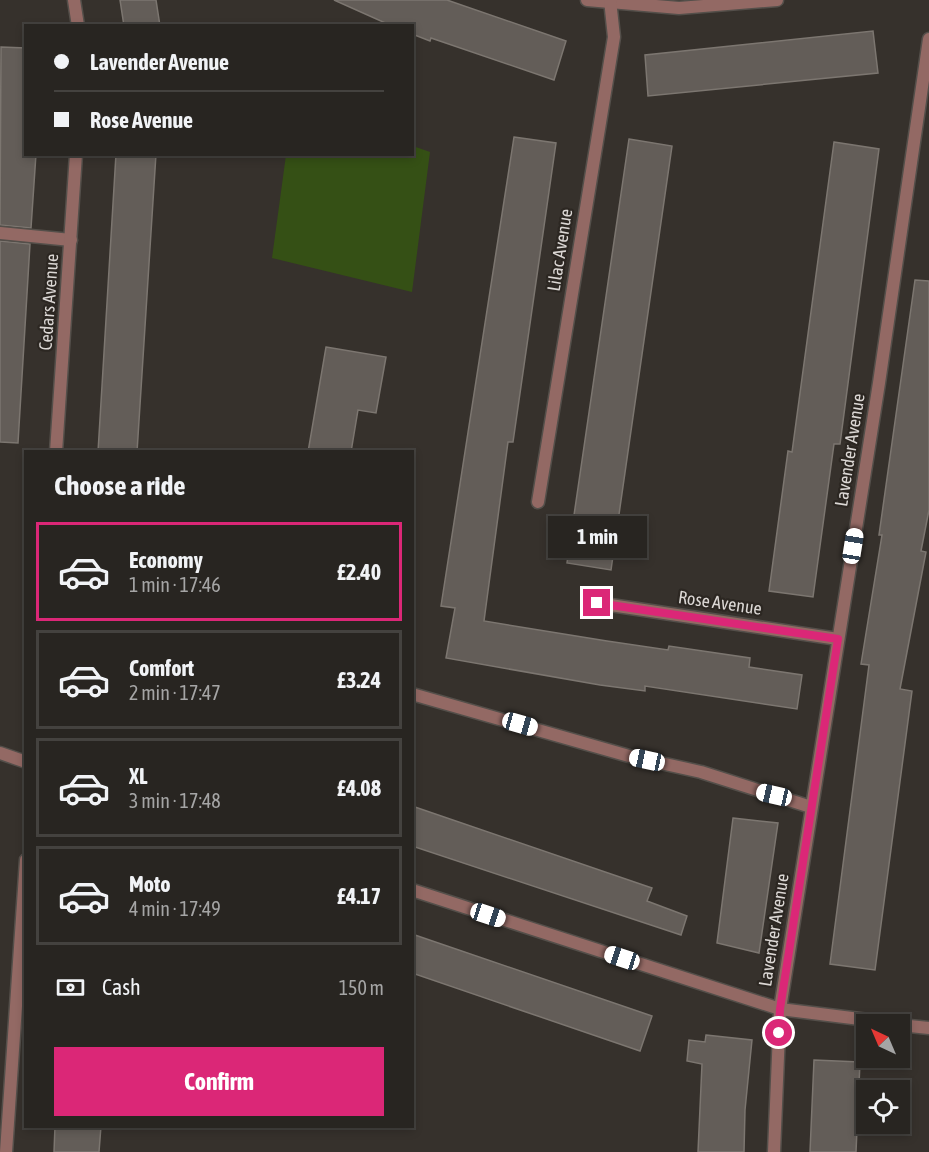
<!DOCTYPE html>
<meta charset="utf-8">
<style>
body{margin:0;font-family:"Asap Condensed",sans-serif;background:#34312e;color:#f1f3f6;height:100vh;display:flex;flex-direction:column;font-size:22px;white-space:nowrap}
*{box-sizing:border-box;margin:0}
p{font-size:20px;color:#a5a5a5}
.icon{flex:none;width:33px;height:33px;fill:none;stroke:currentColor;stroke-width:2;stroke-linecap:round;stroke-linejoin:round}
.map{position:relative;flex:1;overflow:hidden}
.panel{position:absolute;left:24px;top:450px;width:390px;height:678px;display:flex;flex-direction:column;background:#282521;border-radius:0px;box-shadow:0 3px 9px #0003,0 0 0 2px #44423f}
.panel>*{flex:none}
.hud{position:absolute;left:24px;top:24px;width:390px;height:132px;border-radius:0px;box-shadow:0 3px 9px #0003,0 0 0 2px #44423f;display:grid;align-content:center;height:132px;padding:0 30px;background:#282521}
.needle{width:39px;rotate:316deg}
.tools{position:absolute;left:856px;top:1014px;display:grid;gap:12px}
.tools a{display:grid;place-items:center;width:54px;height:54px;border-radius:0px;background:#282521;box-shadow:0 3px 9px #0003,0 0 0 2px #44423f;font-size:30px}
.end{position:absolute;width:27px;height:27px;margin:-14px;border:8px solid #db2777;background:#fff;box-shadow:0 0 0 3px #fff}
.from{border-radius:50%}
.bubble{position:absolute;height:42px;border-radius:0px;background:#282521;box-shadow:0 3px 9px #0003,0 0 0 2px #44423f;font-size:20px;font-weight:700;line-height:42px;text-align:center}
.car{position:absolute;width:18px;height:36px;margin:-18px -9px;border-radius:8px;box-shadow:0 0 4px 2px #0007;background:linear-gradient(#fff 24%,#345 0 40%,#fff 0 76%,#345 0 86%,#fff 0)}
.hud b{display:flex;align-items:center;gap:21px;height:57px;font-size:22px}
.hud b+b{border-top:2px solid #44423f}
.hud i{width:15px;height:15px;background:#f1f3f6}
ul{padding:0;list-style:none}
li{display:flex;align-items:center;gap:18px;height:99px;margin:0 12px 9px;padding:0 18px;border:3px solid #44423f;border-radius:0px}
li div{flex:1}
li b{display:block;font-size:22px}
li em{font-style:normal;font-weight:700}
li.selected{border-color:#db2777}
li>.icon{width:54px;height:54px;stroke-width:1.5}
h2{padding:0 30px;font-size:27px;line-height:72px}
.pay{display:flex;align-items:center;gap:15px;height:66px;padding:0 30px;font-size:22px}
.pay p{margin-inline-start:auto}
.action{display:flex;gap:12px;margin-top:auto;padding:12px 30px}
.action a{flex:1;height:69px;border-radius:0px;background:#db2777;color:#fff;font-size:24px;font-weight:700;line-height:69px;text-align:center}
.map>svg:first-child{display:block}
.green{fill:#355015}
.building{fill:#635d58;stroke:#7c7670;stroke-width:1.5}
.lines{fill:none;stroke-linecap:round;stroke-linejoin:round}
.service-casing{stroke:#544f4a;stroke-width:15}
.minor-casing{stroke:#544f4a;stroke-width:15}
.service{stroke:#936964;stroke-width:12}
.minor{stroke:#936964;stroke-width:12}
.route{stroke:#db2777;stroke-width:8}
.labels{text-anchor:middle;stroke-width:4.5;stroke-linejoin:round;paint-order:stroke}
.street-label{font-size:18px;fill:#dbd7d4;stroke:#2c2722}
</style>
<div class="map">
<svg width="929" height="1152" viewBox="0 0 929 1152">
<rect width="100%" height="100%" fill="#36312c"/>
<polygon class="green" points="413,146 430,152 412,292 272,258 286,155 412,154"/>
<g class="building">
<polygon points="120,0 156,0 160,26 124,26"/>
<polygon points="334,0 447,0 566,41 554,80 431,38 430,41 412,34 412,26 392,26"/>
<polygon points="873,31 878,73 648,96 645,55"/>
<polygon points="1,47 26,48 26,154 36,154 31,228 0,225"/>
<polygon points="514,137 556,143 513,442 508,442 484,621 607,641 668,650 669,646 750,658 749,667 802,675 797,709 645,686 645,691 600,685 446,658 455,608 441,606"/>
<polygon points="629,139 672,146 611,570 567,563"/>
<polygon points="834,142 879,149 840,444 834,444 813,597 769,591 788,451 792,452"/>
<polygon points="116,154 156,154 137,452 98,452"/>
<polygon points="0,241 30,244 18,443 0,442"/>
<polygon points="915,280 929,281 929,510 921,551 926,552 900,689 912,691 875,970 830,964 869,665 861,664 882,535 879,535"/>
<polygon points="326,347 386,357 376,413 358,410 351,452 308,452"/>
<polygon points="412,806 652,888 647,901 687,916 681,935 412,846"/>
<polygon points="733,818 778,823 759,953 717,943"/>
<polygon points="412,934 652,1016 640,1051 412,973"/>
<polygon points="706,1035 752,1040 745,1110 744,1152 698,1152 702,1064 687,1061 689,1040 705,1042"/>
<polygon points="814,1060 860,1062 856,1152 810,1152"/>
<polygon points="55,1126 101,1126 99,1152 54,1152"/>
</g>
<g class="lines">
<g class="service-casing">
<g id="service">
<polyline points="0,233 71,240"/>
<polyline points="412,694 629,756 701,772 811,807"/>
</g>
</g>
<g class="minor-casing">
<g id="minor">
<polyline points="74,0 78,26"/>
<polyline points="587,0 679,8 777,0"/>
<polyline points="56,452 76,154"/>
<polyline points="538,502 614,37 610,0"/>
<polyline points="597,603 838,639"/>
<polyline points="0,753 26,762"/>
<polyline points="412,890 780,1009 900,1024"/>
<polyline points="900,1025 929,1028"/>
<polyline points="6,1152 26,860"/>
<polyline points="774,1152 780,1009 879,383 929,39"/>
</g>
</g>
<use href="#service" class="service"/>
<use href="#minor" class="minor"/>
</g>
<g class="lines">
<polyline class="route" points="597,603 838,639 780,1009 779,1033"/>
</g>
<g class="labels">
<g class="street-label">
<text transform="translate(560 250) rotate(-81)" y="6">Lilac Avenue</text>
<text transform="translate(49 302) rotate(-86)" y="6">Cedars Avenue</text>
<text transform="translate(850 450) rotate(-81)" y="6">Lavender Avenue</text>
<text transform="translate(720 603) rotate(8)" y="6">Rose Avenue</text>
<text transform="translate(774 930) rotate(-81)" y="6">Lavender Avenue</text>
</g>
</g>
</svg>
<div class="tools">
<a><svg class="needle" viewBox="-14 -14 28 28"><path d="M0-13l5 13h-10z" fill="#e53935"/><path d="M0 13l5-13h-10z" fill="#a5a5a5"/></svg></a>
<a><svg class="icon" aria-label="locate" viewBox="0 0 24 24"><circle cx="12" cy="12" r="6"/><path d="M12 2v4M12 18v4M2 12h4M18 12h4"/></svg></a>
</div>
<i class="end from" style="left:779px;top:1033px"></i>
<i class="end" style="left:597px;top:603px"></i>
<div class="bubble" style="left:548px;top:516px;width:99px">1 min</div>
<i class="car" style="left:853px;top:546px;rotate:9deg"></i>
<i class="car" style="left:520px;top:724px;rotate:106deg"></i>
<i class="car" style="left:647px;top:760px;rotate:282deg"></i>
<i class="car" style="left:774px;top:795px;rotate:283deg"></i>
<i class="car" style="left:488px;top:915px;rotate:108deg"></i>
<i class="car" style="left:622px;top:958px;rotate:288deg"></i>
<div class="hud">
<b><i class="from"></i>Lavender Avenue</b>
<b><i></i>Rose Avenue</b>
</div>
<section class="panel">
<h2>Choose a ride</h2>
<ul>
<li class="selected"><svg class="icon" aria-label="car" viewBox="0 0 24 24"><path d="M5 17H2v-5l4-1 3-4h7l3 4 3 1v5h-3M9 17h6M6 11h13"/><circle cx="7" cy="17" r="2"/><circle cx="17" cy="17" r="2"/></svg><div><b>Economy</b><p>1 min · 17:46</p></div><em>£2.40</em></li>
<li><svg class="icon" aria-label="car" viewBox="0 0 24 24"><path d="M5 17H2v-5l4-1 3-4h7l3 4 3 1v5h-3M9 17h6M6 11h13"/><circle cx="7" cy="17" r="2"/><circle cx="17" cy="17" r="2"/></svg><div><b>Comfort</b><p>2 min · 17:47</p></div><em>£3.24</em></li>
<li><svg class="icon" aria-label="car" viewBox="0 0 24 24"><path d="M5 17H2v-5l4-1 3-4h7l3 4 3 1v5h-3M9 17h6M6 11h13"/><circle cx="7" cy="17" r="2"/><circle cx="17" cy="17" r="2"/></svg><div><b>XL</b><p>3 min · 17:48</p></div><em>£4.08</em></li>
<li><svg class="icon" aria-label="car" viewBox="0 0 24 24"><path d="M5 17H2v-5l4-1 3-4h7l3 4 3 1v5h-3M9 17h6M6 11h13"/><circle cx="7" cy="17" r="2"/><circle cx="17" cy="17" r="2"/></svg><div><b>Moto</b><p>4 min · 17:49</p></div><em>£4.17</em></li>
</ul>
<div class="pay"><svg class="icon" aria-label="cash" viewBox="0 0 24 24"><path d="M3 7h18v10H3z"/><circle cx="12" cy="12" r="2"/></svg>Cash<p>150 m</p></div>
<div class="action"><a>Confirm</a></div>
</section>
</div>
